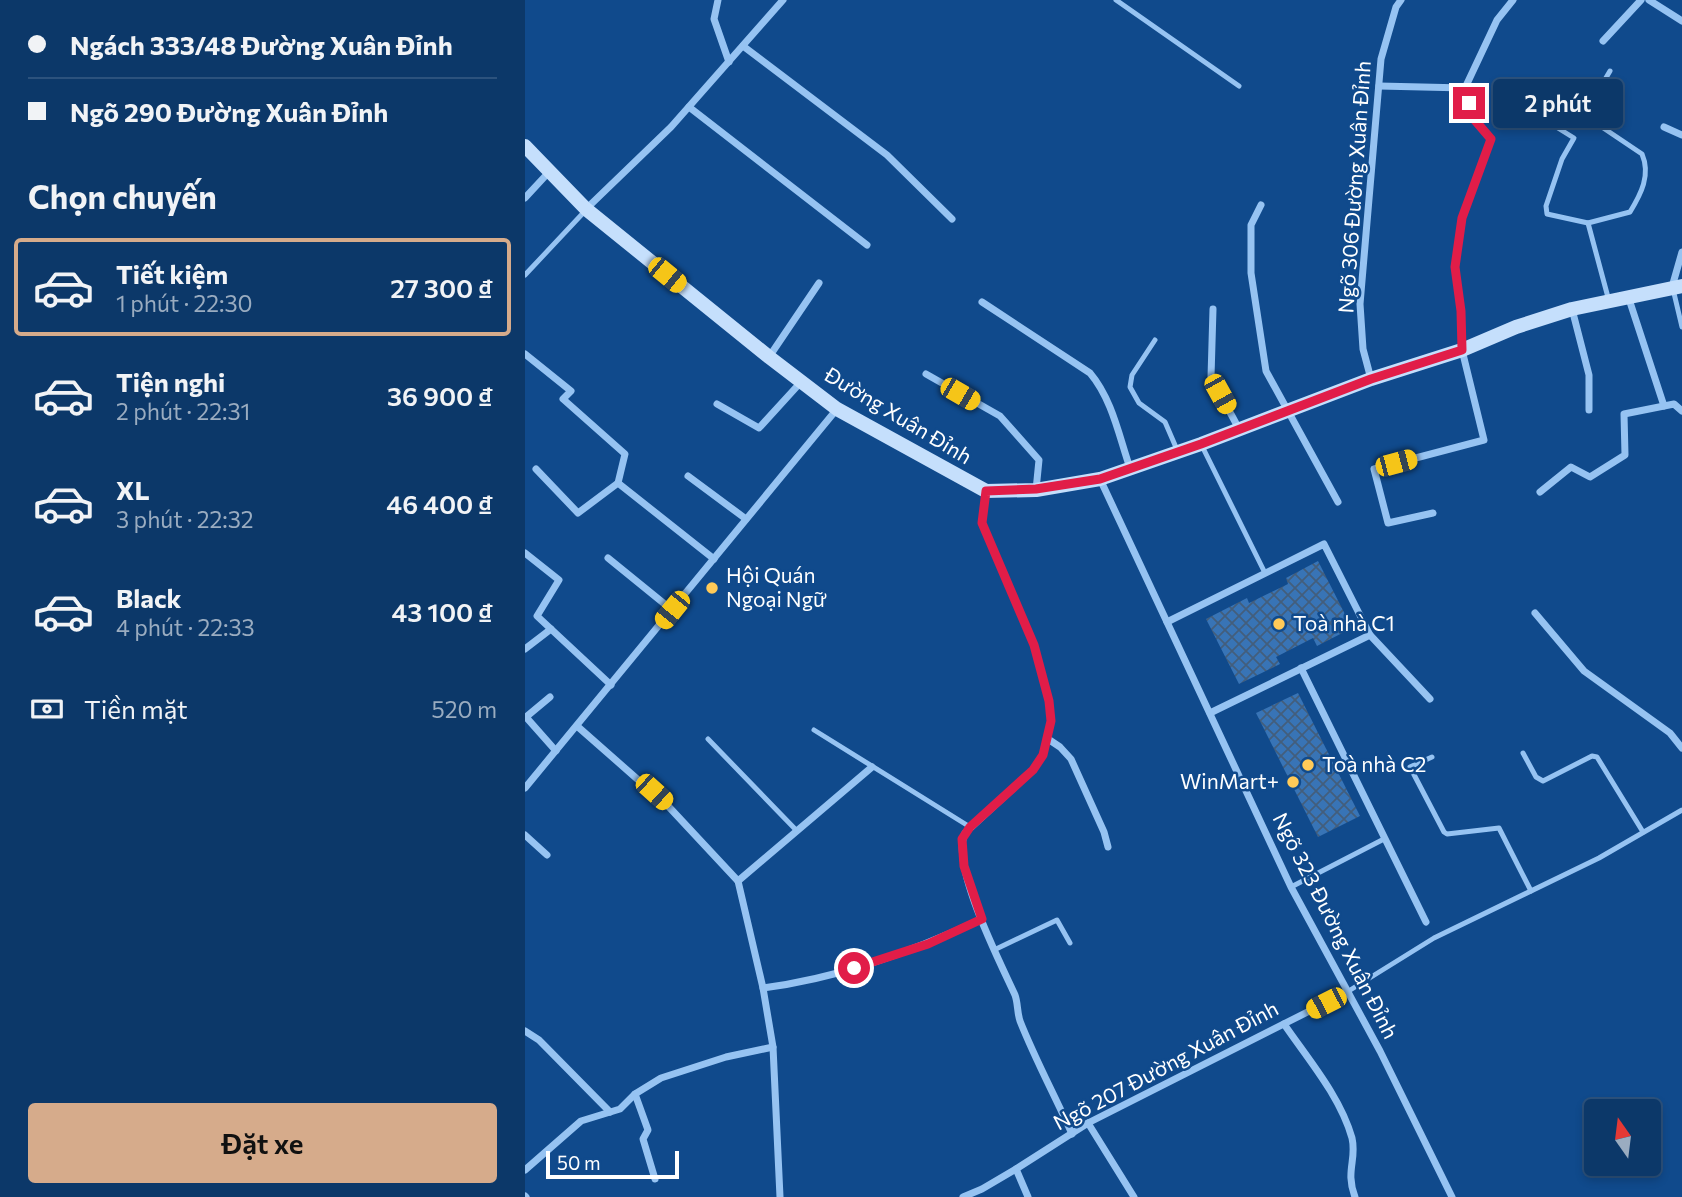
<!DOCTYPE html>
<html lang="vi">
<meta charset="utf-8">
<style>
body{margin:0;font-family:Commissioner,sans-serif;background:#1a4371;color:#f1f3f6;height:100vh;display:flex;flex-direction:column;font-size:26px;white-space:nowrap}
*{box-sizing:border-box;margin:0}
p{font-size:23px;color:#9aacc0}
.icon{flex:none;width:38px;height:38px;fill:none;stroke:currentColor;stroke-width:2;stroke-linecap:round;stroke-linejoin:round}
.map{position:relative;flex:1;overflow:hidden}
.side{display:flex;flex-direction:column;background:#0c3869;width:525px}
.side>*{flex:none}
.guide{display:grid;align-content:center;height:154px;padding:0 28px;background:#0c3869}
.needle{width:46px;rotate:346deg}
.controls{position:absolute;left:1059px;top:1099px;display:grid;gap:14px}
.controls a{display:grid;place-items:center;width:77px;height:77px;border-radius:7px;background:#0c3869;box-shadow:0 4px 10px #0003,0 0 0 2px #2c527d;font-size:35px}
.scale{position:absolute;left:21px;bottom:18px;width:133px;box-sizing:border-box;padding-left:7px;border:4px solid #fff;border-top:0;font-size:19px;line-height:24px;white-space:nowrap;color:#fff;-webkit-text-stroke:5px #104a8c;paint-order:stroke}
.end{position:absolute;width:32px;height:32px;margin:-16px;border:9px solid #e11d48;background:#fff;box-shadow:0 0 0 4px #fff}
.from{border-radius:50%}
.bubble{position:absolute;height:49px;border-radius:7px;background:#0c3869;box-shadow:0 4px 10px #0003,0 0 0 2px #2c527d;font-size:23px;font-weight:600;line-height:49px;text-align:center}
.car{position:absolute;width:21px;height:42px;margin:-21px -10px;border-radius:9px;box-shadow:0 0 5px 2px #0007;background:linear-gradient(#f5c518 24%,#345 0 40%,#f5c518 0 76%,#345 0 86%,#f5c518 0)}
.guide b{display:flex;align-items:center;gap:24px;height:66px;font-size:26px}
.guide b+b{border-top:2px solid #2c527d}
.guide i{width:18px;height:18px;background:#f1f3f6}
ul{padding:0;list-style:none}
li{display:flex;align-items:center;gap:21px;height:98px;margin:0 14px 10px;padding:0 14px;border:4px solid transparent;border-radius:7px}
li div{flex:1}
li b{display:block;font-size:26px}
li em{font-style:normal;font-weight:600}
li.on{border-color:#d6ab8b}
li>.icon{width:63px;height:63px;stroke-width:1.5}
h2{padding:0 28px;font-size:32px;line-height:84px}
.pay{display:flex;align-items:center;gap:18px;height:77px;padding:0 28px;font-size:26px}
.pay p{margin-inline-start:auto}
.button{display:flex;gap:14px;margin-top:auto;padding:14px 28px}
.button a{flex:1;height:80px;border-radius:7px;background:#d6ab8b;color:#111;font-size:28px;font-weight:600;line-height:80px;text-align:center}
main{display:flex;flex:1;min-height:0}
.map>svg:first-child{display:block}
.building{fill:url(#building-cross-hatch)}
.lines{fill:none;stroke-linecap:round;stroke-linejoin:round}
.lane{stroke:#96c3f2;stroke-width:5}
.street{stroke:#96c3f2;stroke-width:7}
.secondary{stroke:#c5dffc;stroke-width:14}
.route{stroke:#e11d48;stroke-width:9}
.poi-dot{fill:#ffca58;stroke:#104a8c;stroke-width:2.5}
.labels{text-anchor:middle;stroke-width:5;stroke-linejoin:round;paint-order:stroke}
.street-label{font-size:21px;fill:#fff;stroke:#104a8c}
.poi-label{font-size:21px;fill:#fff;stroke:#104a8c;text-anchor:start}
</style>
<main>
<section class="side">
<div class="guide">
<b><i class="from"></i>Ngách 333/48 Đường Xuân Đỉnh</b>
<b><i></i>Ngõ 290 Đường Xuân Đỉnh</b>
</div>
<h2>Chọn chuyến</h2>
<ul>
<li class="on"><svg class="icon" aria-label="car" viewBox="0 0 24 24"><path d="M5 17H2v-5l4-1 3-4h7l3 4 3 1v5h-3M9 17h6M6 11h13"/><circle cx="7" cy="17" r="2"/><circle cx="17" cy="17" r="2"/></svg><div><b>Tiết kiệm</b><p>1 phút · 22:30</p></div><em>27 300 ₫</em></li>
<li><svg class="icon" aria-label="car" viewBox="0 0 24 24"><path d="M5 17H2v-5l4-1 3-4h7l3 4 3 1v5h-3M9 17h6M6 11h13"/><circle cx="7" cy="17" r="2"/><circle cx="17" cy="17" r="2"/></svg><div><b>Tiện nghi</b><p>2 phút · 22:31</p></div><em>36 900 ₫</em></li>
<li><svg class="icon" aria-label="car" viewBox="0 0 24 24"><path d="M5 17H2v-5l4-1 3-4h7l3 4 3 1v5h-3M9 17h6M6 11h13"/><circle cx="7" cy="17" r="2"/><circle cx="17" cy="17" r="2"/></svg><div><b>XL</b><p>3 phút · 22:32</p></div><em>46 400 ₫</em></li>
<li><svg class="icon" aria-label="car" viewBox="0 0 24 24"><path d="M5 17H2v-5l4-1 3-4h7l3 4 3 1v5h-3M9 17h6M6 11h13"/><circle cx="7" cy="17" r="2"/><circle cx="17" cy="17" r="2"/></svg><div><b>Black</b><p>4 phút · 22:33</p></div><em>43 100 ₫</em></li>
</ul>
<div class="pay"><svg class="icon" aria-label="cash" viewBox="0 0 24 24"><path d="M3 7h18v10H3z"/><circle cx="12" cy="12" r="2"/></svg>Tiền mặt<p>520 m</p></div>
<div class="button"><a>Đặt xe</a></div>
</section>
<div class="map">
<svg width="1157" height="1197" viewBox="0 0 1157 1197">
<defs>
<pattern id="building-cross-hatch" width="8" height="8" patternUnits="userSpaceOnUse" patternTransform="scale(1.75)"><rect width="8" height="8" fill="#3874b6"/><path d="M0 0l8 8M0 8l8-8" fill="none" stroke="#435e7c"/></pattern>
</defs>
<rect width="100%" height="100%" fill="#104a8c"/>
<g class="building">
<polygon points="793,561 827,628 792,646 788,638 751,657 755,664 714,684 681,619 722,598 724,603 763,584 761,578"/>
<polygon points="773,693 835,816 793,837 731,713"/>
</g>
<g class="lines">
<g class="lane">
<polyline points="591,0 714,86"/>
<path d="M 1020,120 L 1049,138 L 1037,159 L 1021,206 L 1022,214 L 1063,223 L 1105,212 C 1116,194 1126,175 1117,154 L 1059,115 L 1085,71"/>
<polyline points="1063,223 1084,301"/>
<polyline points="0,275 60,211"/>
<polyline points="1148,289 1157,327"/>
<polyline points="630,340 607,375 605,387 614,403 640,422 653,452"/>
<polyline points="677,446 740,573"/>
<polyline points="289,730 445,827"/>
<polyline points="183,739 272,831"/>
<polyline points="998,753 1011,777 1018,781 1067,756 1072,757 1118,832"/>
<polyline points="907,757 885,767 919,832 922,834 974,828 1006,891"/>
<polyline points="766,887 859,839"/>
<polyline points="469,950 532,920 545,943"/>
<polyline points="822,992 909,938 1074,858 1157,810"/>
</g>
<g class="street">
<polyline points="193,0 189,19 204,62"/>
<polyline points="1124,0 1157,21"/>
<polyline points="1078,41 1116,0"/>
<polyline points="218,46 362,155 427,219"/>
<polyline points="854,86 940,88"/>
<polyline points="164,107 342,245"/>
<polyline points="1139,127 1157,135"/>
<polyline points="0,198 24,172"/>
<polyline points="736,205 726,225 726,273 741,371 813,502"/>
<polyline points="61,209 146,127 258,0"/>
<polyline points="1147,287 1157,252"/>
<polyline points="1103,296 1139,406"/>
<path d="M 457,302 L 565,373 C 587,399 594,436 605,468"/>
<polyline points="688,309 686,377 714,429"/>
<polyline points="1047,309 1064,375 1064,410"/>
<polyline points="0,354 46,391 38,399 100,454 93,483 53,513 11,469"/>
<polyline points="244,357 294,283"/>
<polyline points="401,374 475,416 514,460 511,490"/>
<polyline points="846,379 838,349 835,304 856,59 871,7 876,0"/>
<polyline points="192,404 234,428 276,382"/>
<polyline points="163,476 221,519"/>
<polyline points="575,479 766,887 855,1051 927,1197"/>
<polyline points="93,483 189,559"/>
<path d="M 461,491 L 457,523 L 509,645 L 524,701 L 526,721 L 518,755 L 508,770 L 440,833 C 425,865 475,962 490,995 C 493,1003 492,1012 495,1021 C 510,1059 530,1096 547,1134"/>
<polyline points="1015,492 1046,467 1065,477 1100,455 1099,414 1149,404 1157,411"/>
<polyline points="908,513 863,523 849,469 959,440 937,350 936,311 930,267 937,218 966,139 948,118 940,88 972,20 988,0"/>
<polyline points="0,553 34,580 12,616 86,685"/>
<polyline points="83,558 147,610"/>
<polyline points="1010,613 1059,671 1145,733 1157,748"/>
<polyline points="642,622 799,544 845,635 905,699"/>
<polyline points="0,649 26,629"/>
<polyline points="776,668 901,922"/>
<polyline points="25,697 1,717 31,751"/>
<polyline points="685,713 845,635"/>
<polyline points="52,726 144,807 213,881 238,988 248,1047 255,1197"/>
<polyline points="523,739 535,747 546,759 579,832 583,847"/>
<polyline points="0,788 312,409"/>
<polyline points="0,835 22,855"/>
<polyline points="213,881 347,767"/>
<path d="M 238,988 C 315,978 387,952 457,919"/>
<path d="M 759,1024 C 783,1059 815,1096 827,1138 C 832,1160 820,1171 830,1197"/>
<polyline points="0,1031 14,1040 85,1112"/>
<polyline points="110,1094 123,1130 118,1139 130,1179"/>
<polyline points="563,1123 609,1197"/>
<polyline points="491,1169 503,1197"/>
<polyline points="0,1170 56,1121 95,1109 110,1094 136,1078 201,1057 248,1047"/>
<polyline points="0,1196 1,1197"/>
<polyline points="438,1197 457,1189 491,1169 563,1123 822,992"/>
</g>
<polyline class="secondary" points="0,146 61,209 244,357 312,409 461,491 511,490 575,479 676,444 846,379 937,350 991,327 1047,309 1157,286"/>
</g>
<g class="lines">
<polyline class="route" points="329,968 403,944 457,919 439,866 437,839 445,827 508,770 518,755 526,721 524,701 509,645 457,523 461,491 511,489 575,479 676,444 846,379 937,350 936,311 930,267 937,218 966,139 948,118 944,103"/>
</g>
<g class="poi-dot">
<circle cx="187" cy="588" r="7"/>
<circle cx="754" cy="624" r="7"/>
<circle cx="783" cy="765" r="7"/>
<circle cx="768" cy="782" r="7"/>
</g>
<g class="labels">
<g class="street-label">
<text transform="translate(830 187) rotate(-86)" y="7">Ngõ 306 Đường Xuân Đỉnh</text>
<text transform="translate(373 416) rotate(31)" y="7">Đường Xuân Đỉnh</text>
<text transform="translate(810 926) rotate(63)" y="7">Ngõ 323 Đường Xuân Đỉnh</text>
<text transform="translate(641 1066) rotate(-28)" y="7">Ngõ 207 Đường Xuân Đỉnh</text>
</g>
<g class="poi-label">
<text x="201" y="583">Hội Quán<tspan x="201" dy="24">Ngoại Ngữ</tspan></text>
<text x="768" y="631">Toà nhà C1</text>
<text x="797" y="772">Toà nhà C2</text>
<text x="754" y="789" text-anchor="end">WinMart+</text>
</g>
</g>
</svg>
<div class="controls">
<a><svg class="needle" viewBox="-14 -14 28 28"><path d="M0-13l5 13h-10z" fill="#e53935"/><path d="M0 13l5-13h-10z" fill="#9aacc0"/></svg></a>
</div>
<div class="scale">50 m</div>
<i class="end from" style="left:329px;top:968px"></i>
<i class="end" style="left:944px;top:103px"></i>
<div class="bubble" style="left:968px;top:79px;width:130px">2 phút</div>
<i class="car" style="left:142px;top:275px;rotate:129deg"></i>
<i class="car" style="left:435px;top:394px;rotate:120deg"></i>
<i class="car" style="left:695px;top:394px;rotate:151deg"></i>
<i class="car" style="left:871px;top:463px;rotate:75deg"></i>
<i class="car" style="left:147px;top:610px;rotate:219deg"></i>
<i class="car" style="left:129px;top:792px;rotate:132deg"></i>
<i class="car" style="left:801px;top:1003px;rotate:243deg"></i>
</div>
</main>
